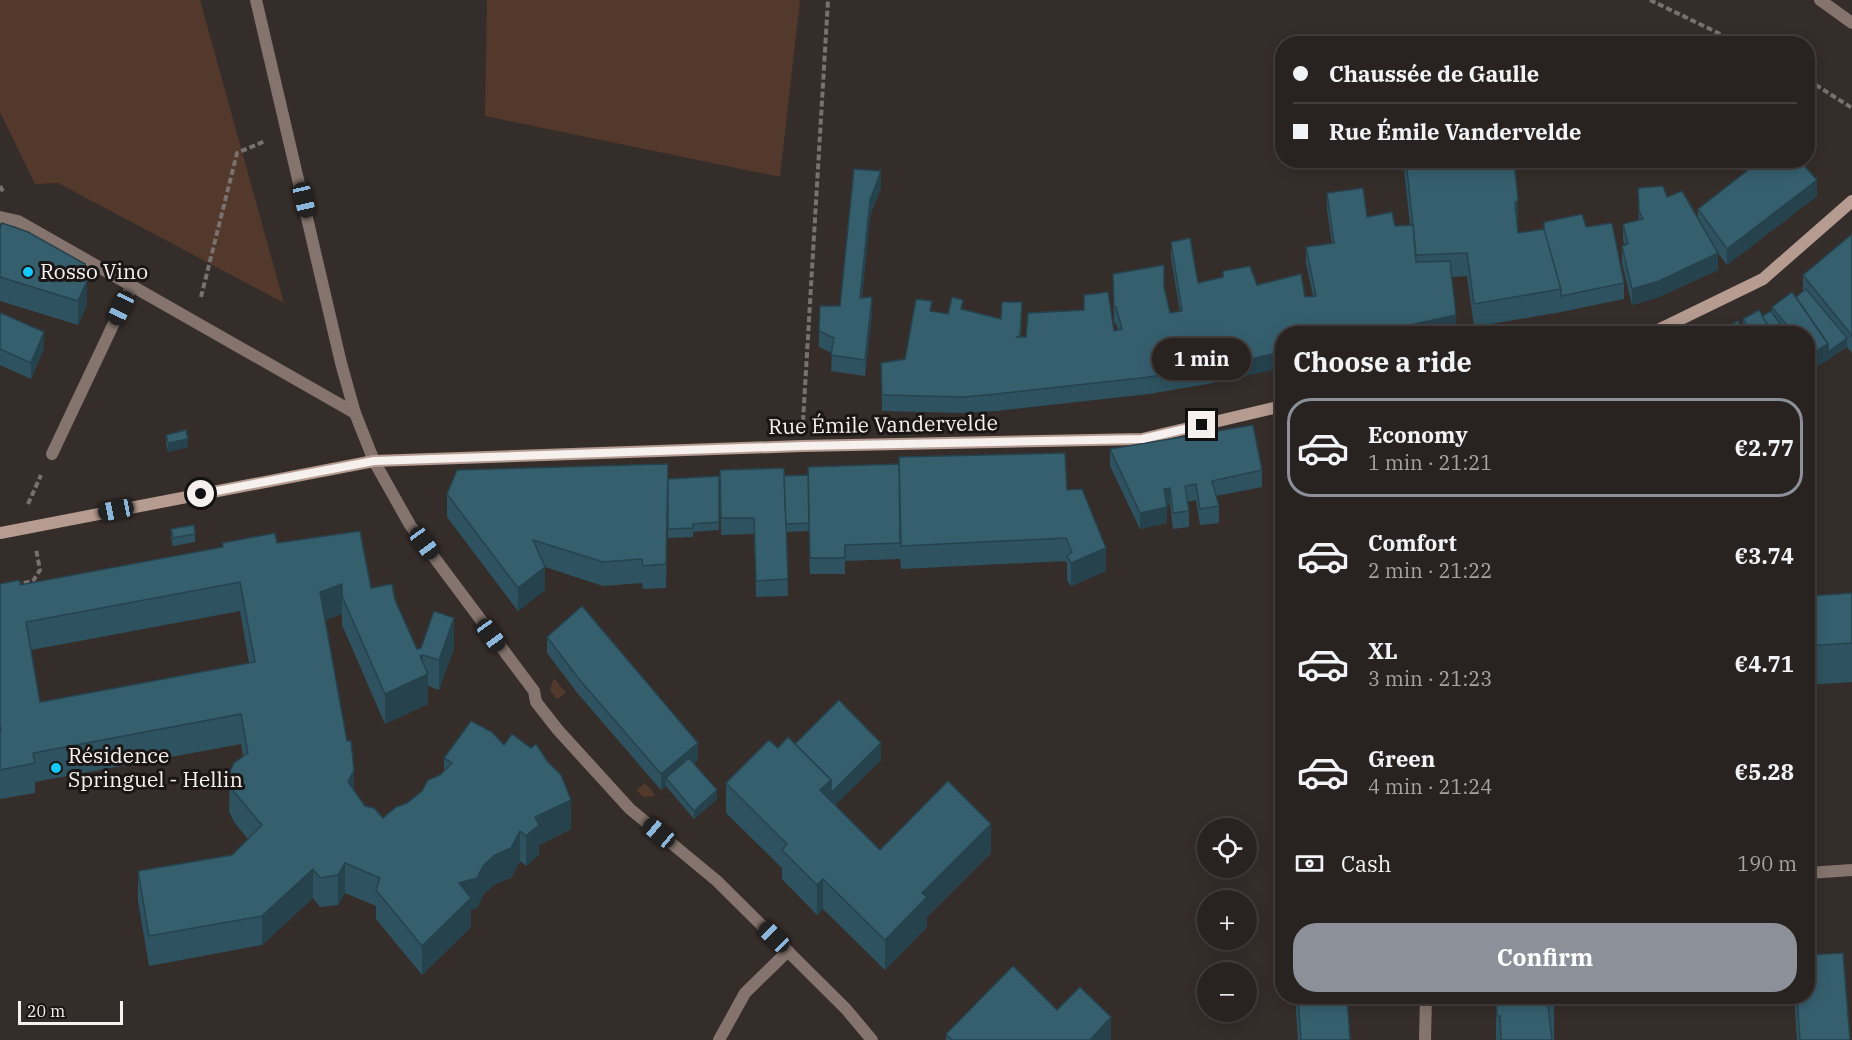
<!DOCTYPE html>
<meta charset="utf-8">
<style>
body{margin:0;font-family:"IBM Plex Serif",serif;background:#342f2d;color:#f1f3f6;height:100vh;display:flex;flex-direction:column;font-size:22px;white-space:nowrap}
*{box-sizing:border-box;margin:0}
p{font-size:20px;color:#a5a4a5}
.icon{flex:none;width:33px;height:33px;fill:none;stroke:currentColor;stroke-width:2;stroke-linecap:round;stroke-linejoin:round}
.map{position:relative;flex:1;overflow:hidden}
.panel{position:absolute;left:1275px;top:326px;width:540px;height:678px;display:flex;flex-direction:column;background:#282220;border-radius:24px;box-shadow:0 3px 15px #0003,0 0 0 2px #443f3e}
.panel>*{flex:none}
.banner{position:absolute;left:1275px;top:36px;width:540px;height:132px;border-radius:24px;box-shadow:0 3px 15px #0003,0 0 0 2px #443f3e;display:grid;align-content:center;height:132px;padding:0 18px;background:#282220}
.fabs{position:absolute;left:1197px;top:818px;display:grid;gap:12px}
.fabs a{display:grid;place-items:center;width:60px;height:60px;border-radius:50%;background:#282220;box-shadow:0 3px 15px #0003,0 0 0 2px #443f3e;font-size:30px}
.scale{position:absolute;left:18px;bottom:15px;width:105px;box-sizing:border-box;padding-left:6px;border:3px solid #f6f0ee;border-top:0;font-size:16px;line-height:21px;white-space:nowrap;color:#f6f0ee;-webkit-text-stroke:4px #1a1615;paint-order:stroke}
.end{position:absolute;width:27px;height:27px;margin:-14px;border:8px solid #f6f0ee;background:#111;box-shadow:0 0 0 3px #111}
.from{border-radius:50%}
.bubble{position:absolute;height:42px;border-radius:21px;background:#282220;box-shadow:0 3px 15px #0003,0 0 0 2px #443f3e;font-size:20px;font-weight:700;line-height:42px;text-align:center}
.car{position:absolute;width:18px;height:36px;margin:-18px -9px;border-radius:8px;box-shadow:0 0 4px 2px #0007;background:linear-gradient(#222 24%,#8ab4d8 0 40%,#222 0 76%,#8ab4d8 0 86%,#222 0)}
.banner b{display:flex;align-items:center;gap:21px;height:57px;font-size:22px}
.banner b+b{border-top:2px solid #443f3e}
.banner i{width:15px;height:15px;background:#f1f3f6}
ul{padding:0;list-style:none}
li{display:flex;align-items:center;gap:18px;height:99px;margin:0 12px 9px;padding:0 6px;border:3px solid transparent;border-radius:24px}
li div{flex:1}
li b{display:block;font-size:22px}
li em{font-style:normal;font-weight:700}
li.active{border-color:#8c9099}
li>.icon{width:54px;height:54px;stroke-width:1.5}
h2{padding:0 18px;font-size:27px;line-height:72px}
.pay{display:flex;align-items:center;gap:15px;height:66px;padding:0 18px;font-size:22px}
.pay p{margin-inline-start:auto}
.cta{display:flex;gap:12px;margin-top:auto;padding:12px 18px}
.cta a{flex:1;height:69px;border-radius:24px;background:#8c9099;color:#fff;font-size:24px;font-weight:700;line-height:69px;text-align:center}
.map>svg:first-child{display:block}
.green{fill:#53382c}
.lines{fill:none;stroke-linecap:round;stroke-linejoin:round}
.path{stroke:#78716e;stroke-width:4;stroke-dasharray:6 3;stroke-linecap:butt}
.service{stroke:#85746d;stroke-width:12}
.minor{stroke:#85746d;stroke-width:12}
.tertiary{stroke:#85746d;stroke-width:12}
.secondary{stroke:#b59b90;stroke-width:12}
.wall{fill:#2e525f;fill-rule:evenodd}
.shaded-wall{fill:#26424d}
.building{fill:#365f6e;stroke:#26424d;stroke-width:1.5;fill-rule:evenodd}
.route{stroke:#f6f0ee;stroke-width:8}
.poi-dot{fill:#13cafb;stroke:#1a1615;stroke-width:2}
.labels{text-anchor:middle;stroke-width:6;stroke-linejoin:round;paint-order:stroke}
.poi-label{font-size:21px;fill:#f6f0ee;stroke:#1a1615;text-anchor:start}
.street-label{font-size:21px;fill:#f6f0ee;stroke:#1a1615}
</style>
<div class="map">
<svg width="1852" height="1040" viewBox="0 0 1852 1040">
<rect width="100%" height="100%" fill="#352d2a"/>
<g class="green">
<polygon points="0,0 200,0 284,303 58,183 35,184 0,112"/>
<polygon points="487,0 800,0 780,177 485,116"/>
<polygon points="554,678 566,693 557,699 550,690"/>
<polygon points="645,783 656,796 643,797 637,790"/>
</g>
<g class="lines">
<g class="path">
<polyline points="1650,0 1741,44"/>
<polyline points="1808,80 1852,108"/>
<polyline points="0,186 4,193"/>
<polyline points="201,297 237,153 265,141"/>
<polyline points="803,421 828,0"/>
<polyline points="28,504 41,475"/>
<polyline points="15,585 33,581 40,570 36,549"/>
</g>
<polyline class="service" points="719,1040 745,993 788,951"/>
<g class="minor">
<polyline points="256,0 341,363 355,413 374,461"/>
<polyline points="1820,0 1852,23"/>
<polyline points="0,217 18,221 355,413"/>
<polyline points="52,454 131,287"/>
<polyline points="1808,873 1852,870"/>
<polyline points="1425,1040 1426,996"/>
</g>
<polyline class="tertiary" points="374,461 410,525 534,691 536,702 558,730 630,809 717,881 846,1009 872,1040"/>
<g class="secondary">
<polyline points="1652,333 1763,279 1852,201"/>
<polyline points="0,533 374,461 802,446 1142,439 1282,406"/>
</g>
</g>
<g class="wall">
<polygon points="1403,160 1514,160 1518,233 1544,229 1544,222 1586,227 1624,283 1624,299 1561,312 1474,327 1467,276 1452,277 1456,332 1449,333 1282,333 1213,383 1149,394 996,411 964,413 882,411 881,363 905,359 932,311 948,314 963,309 1001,319 1022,319 1021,337 1114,331 1118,330 1116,323 1114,323 1113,274 1164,287 1170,313 1180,312 1171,258 1171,242 1198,283 1257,285 1305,297 1313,296 1306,263 1306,247 1332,243 1327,210 1327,193 1367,217 1395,226 1410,225"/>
<polygon points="1759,160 1799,160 1817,196 1727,265 1717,252 1718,270 1659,297 1632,305 1622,263 1622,246 1625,245 1623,240 1623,224 1639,220 1638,188 1667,197 1698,219 1698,209 1759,162"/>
<polygon points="854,169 881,188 870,216 862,298 872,313 865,376 831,371 832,353 819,347 819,331 840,306"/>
<polygon points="0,228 87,305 78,325 0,301"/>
<polygon points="1852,234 1852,353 1847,347 1810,371 1808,368 1808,333 1714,333 1743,331 1743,319 1762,316 1772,311 1772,307 1796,297 1803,292 1803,275"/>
<polygon points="0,316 44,349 31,379 0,365"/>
<polygon points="166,435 188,447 168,452 166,443"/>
<polygon points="1110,449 1262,470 1262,487 1216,496 1219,506 1219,523 1200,525 1196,500 1187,502 1189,511 1189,527 1173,529 1170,504 1167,505 1167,523 1140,529 1110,466"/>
<polygon points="720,470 784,476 1067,490 1106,571 1071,586 1067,580 1067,564 1066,561 901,569 900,559 845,561 845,574 810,574 809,531 786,532 788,596 756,597 754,534 721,535"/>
<polygon points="719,476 719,530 693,532 693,537 668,538 668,487 666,588 643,589 642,583 603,586 545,567 545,590 518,611 447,517 447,494"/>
<polygon points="171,529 195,534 195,542 173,546 171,538"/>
<path d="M 222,543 L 277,543 L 395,600 L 417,649 L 454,648 L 439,690 L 428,686 L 428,704 L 385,724 L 342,625 L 342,614 L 325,620 L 354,790 L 365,806 L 383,818 L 407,803 L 440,775 L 444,770 L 444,758 L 571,829 L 539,845 L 539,855 L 526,866 L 520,861 L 511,878 L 495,884 L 483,895 L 477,908 L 471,909 L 471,927 L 422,975 L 376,919 L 376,906 L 345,893 L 338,905 L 320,907 L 313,898 L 262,945 L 149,966 L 138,901 L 138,871 L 232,855 L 248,839 L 234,822 L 229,811 L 230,771 L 243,757 L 241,744 L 35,782 L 35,793 L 0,799 L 0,584 L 20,585 L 222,547 ZM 240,611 L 249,663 L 40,702 L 31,650 Z"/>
<polygon points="1852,593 1852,682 1808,685 1808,596"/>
<polygon points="547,637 698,760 693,763 717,799 694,819 666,786 661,790 579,695 547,653"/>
<polygon points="795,744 881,760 835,805 880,850 991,853 927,917 927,927 885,970 823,909 817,915 782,879 782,868 726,813 726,783 778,748"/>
<polygon points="1295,996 1347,996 1350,1040 1298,1040"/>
<polygon points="1496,996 1554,1005 1554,1040 1496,1040"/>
<polygon points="1794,996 1808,996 1850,1040 1797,1040"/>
<polygon points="946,1034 1111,1040 946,1040"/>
</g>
<g class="shaded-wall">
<polygon points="881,171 881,188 870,216 860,314 860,298 870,200"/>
<polygon points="1817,180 1817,196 1727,265 1727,249"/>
<polygon points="1518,200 1518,223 1515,226 1515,203"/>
<polygon points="1718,253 1718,270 1659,297 1632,305 1632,289"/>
<polygon points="87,281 87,305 78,325 78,301"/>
<polygon points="872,297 872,313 865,376 865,360"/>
<polygon points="1022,302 1022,319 1020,352 1017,337"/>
<polygon points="1456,315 1456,332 1449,333 1372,333"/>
<polygon points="44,332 44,349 31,379 31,363"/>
<polygon points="1847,338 1847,346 1828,360 1828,352"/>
<polygon points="1828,344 1828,360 1810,371 1810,355"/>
<polygon points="1282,352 1282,368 1213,383 1213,367"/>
<polygon points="188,439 188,447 168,452 168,443"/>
<polygon points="1170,488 1170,504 1164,505 1164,489"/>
<polygon points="1167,507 1167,523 1140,529 1140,513"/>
<polygon points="1106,548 1106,571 1071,586 1071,563"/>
<polygon points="545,567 545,590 518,611 518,588"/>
<polygon points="342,584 342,614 320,621 320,592"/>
<polygon points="454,618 454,648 439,690 439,660"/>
<polygon points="423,655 423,676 428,674 428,704 385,724 385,694 420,656"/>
<polygon points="698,743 698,760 670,783 666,778 666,786 661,790 661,774"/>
<polygon points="881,743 881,760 820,820 820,790 831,780"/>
<polygon points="354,770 354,800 348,782"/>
<polygon points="717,790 717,799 694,819 694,811"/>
<polygon points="571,800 571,829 539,845 539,855 526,866 526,836 535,817"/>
<polygon points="991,824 991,853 927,917 927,927 885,970 885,940 922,893"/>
<polygon points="520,831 520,861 511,878 495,884 483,895 477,908 471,909 471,927 422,975 422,946 459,883 483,866"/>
<polygon points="345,863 345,893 338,905 338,875"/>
<polygon points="313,869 313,898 262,945 262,916"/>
<polygon points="823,879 823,909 817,915 817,885"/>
<polygon points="1111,1017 1111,1040 1090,1040"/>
</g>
<g class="building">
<polygon points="1406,160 1514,160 1518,200 1515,203 1518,233 1545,229 1561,289 1474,304 1467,253 1416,255"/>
<polygon points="1761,160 1799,160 1817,180 1727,249 1698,209"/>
<polygon points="854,169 881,171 870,200 860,298 872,297 865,360 831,355 834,338 819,331 820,306 840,306"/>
<polygon points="1663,186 1667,197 1682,191 1718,253 1659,281 1632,289 1622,246 1628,244 1623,224 1643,219 1639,211 1638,188"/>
<polygon points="1363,188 1367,217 1392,212 1395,226 1413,225 1416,262 1450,261 1456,315 1372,333 1282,333 1282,352 1213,367 1149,377 996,394 964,397 882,395 881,363 905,359 916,299 932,301 930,311 948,314 952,297 963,300 961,309 1001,319 1002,302 1022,302 1020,335 1017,337 1026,337 1028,313 1084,310 1084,295 1108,292 1114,331 1122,329 1116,307 1114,307 1113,274 1164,265 1164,287 1170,313 1182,311 1171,242 1190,238 1198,283 1223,277 1223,271 1250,266 1257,285 1301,274 1305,297 1316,296 1306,247 1334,243 1327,193"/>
<polygon points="1582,214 1586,227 1612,223 1624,283 1561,296 1561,289 1544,229 1544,222"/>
<polygon points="2,223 28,232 85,264 87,281 78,301 0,277 0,228"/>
<polygon points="1852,234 1852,336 1803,275"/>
<polygon points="1806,289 1847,338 1828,352 1828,344 1796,297"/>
<polygon points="1792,292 1828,344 1810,355 1808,352 1808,333 1793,333 1772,307"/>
<polygon points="1759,310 1773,333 1752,333 1743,319"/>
<polygon points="1771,311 1787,333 1773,333 1762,316"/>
<polygon points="1,313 44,332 31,363 0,349 0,316"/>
<polygon points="1738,321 1745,333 1714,333"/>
<polygon points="1253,425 1262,470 1212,481 1219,506 1200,509 1196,484 1185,486 1189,511 1173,513 1170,488 1164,489 1167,507 1140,513 1110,449"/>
<polygon points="186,430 188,439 168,443 166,435"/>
<polygon points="1065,453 1067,490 1082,489 1106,548 1071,563 1067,556 1072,552 1066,538 901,546 899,457"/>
<polygon points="668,464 666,564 643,566 642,559 603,562 533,540 545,567 518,588 447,494 457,470"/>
<polygon points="899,464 900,543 845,545 845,558 810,558 808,467"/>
<polygon points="784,468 788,579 756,581 754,518 721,518 720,470"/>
<polygon points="808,475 809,523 786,524 784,476"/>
<polygon points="719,476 719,522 693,524 693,528 668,529 668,479"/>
<polygon points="194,525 195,534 173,538 171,529"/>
<path d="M 360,531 L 371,588 L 392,584 L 395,600 L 417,649 L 421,648 L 434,611 L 454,618 L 439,660 L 423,655 L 420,656 L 428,674 L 385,694 L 342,596 L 342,584 L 320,592 L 347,741 L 351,741 L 354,770 L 348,782 L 365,806 L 374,808 L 383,818 L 396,807 L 407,803 L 422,791 L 428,780 L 440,775 L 452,763 L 444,758 L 471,721 L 492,732 L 504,745 L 512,734 L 531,748 L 536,744 L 547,761 L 561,775 L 571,800 L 535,817 L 539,825 L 526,836 L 520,831 L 511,848 L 495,855 L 483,866 L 477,878 L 459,883 L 471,898 L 422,946 L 376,890 L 380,878 L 345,863 L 338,875 L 320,878 L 313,869 L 262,916 L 149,936 L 138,871 L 232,855 L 262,825 L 234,792 L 229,782 L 230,771 L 234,763 L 248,753 L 241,714 L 33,753 L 35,763 L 0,770 L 0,730 L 1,730 L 0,723 L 0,584 L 19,580 L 20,585 L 223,547 L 222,543 L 275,533 L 277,543 ZM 240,582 L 255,662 L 40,702 L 26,622 Z"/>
<polygon points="1852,593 1852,643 1808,646 1808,596"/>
<polygon points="582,606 698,743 661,774 579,679 547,637"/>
<polygon points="839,700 881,743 831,793 831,780 795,744"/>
<polygon points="788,737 831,780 820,790 880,850 948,781 991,824 922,893 927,897 885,940 823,879 817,885 782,850 787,844 726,783 769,740 778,748"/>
<polygon points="689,758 717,790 694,811 666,778"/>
<polygon points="1843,953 1850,1040 1800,1040 1797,996 1808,996 1808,955"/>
<polygon points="1013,966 1057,1010 1080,987 1111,1017 1090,1040 952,1040 946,1034"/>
<polygon points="1298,996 1347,996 1350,1040 1301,1040"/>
<polygon points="1496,996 1554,996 1554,1005 1548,1005 1552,1040 1501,1040 1500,1016 1497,1016"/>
</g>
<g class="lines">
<polyline class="route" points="201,494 374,461 802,446 1142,439 1202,425"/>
</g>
<g class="poi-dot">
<circle cx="28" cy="272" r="6"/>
<circle cx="56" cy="768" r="6"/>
</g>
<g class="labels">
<g class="poi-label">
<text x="40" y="279">Rosso Vino</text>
<text x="68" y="763">Résidence<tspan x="68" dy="24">Springuel - Hellin</tspan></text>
</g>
<g class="street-label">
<text transform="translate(883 425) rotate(-1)" y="7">Rue Émile Vandervelde</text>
</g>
</g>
</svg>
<div class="fabs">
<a><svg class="icon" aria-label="locate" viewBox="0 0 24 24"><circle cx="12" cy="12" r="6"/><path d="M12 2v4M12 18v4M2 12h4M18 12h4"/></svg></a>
<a>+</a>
<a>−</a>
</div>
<div class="scale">20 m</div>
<i class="end from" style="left:201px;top:494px"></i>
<i class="end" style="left:1202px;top:425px"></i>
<div class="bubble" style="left:1152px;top:338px;width:99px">1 min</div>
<i class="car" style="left:304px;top:200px;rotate:167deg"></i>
<i class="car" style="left:121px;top:308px;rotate:205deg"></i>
<i class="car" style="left:116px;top:510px;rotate:259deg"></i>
<i class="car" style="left:424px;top:543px;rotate:144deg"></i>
<i class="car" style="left:491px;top:635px;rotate:144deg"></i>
<i class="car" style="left:659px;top:833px;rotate:310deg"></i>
<i class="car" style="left:774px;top:937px;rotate:315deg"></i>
<div class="banner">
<b><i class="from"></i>Chaussée de Gaulle</b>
<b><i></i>Rue Émile Vandervelde</b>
</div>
<section class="panel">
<h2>Choose a ride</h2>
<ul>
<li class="active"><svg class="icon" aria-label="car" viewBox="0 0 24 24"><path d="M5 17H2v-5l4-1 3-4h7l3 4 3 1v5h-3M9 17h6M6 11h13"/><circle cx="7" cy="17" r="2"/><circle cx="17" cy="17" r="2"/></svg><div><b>Economy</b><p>1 min · 21:21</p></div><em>€2.77</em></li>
<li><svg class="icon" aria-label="car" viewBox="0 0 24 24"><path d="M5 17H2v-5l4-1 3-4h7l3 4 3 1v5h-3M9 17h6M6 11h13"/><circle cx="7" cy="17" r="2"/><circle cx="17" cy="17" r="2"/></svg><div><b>Comfort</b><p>2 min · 21:22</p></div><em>€3.74</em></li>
<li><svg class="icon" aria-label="car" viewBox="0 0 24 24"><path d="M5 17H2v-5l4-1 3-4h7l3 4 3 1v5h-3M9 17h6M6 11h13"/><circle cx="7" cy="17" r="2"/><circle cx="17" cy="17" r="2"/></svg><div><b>XL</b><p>3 min · 21:23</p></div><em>€4.71</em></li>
<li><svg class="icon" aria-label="car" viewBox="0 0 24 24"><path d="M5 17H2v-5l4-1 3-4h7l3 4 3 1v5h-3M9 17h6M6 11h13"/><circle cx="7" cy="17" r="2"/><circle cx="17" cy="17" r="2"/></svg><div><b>Green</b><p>4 min · 21:24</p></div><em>€5.28</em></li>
</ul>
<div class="pay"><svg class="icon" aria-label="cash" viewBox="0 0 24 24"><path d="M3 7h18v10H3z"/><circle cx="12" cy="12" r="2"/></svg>Cash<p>190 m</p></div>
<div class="cta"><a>Confirm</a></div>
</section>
</div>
